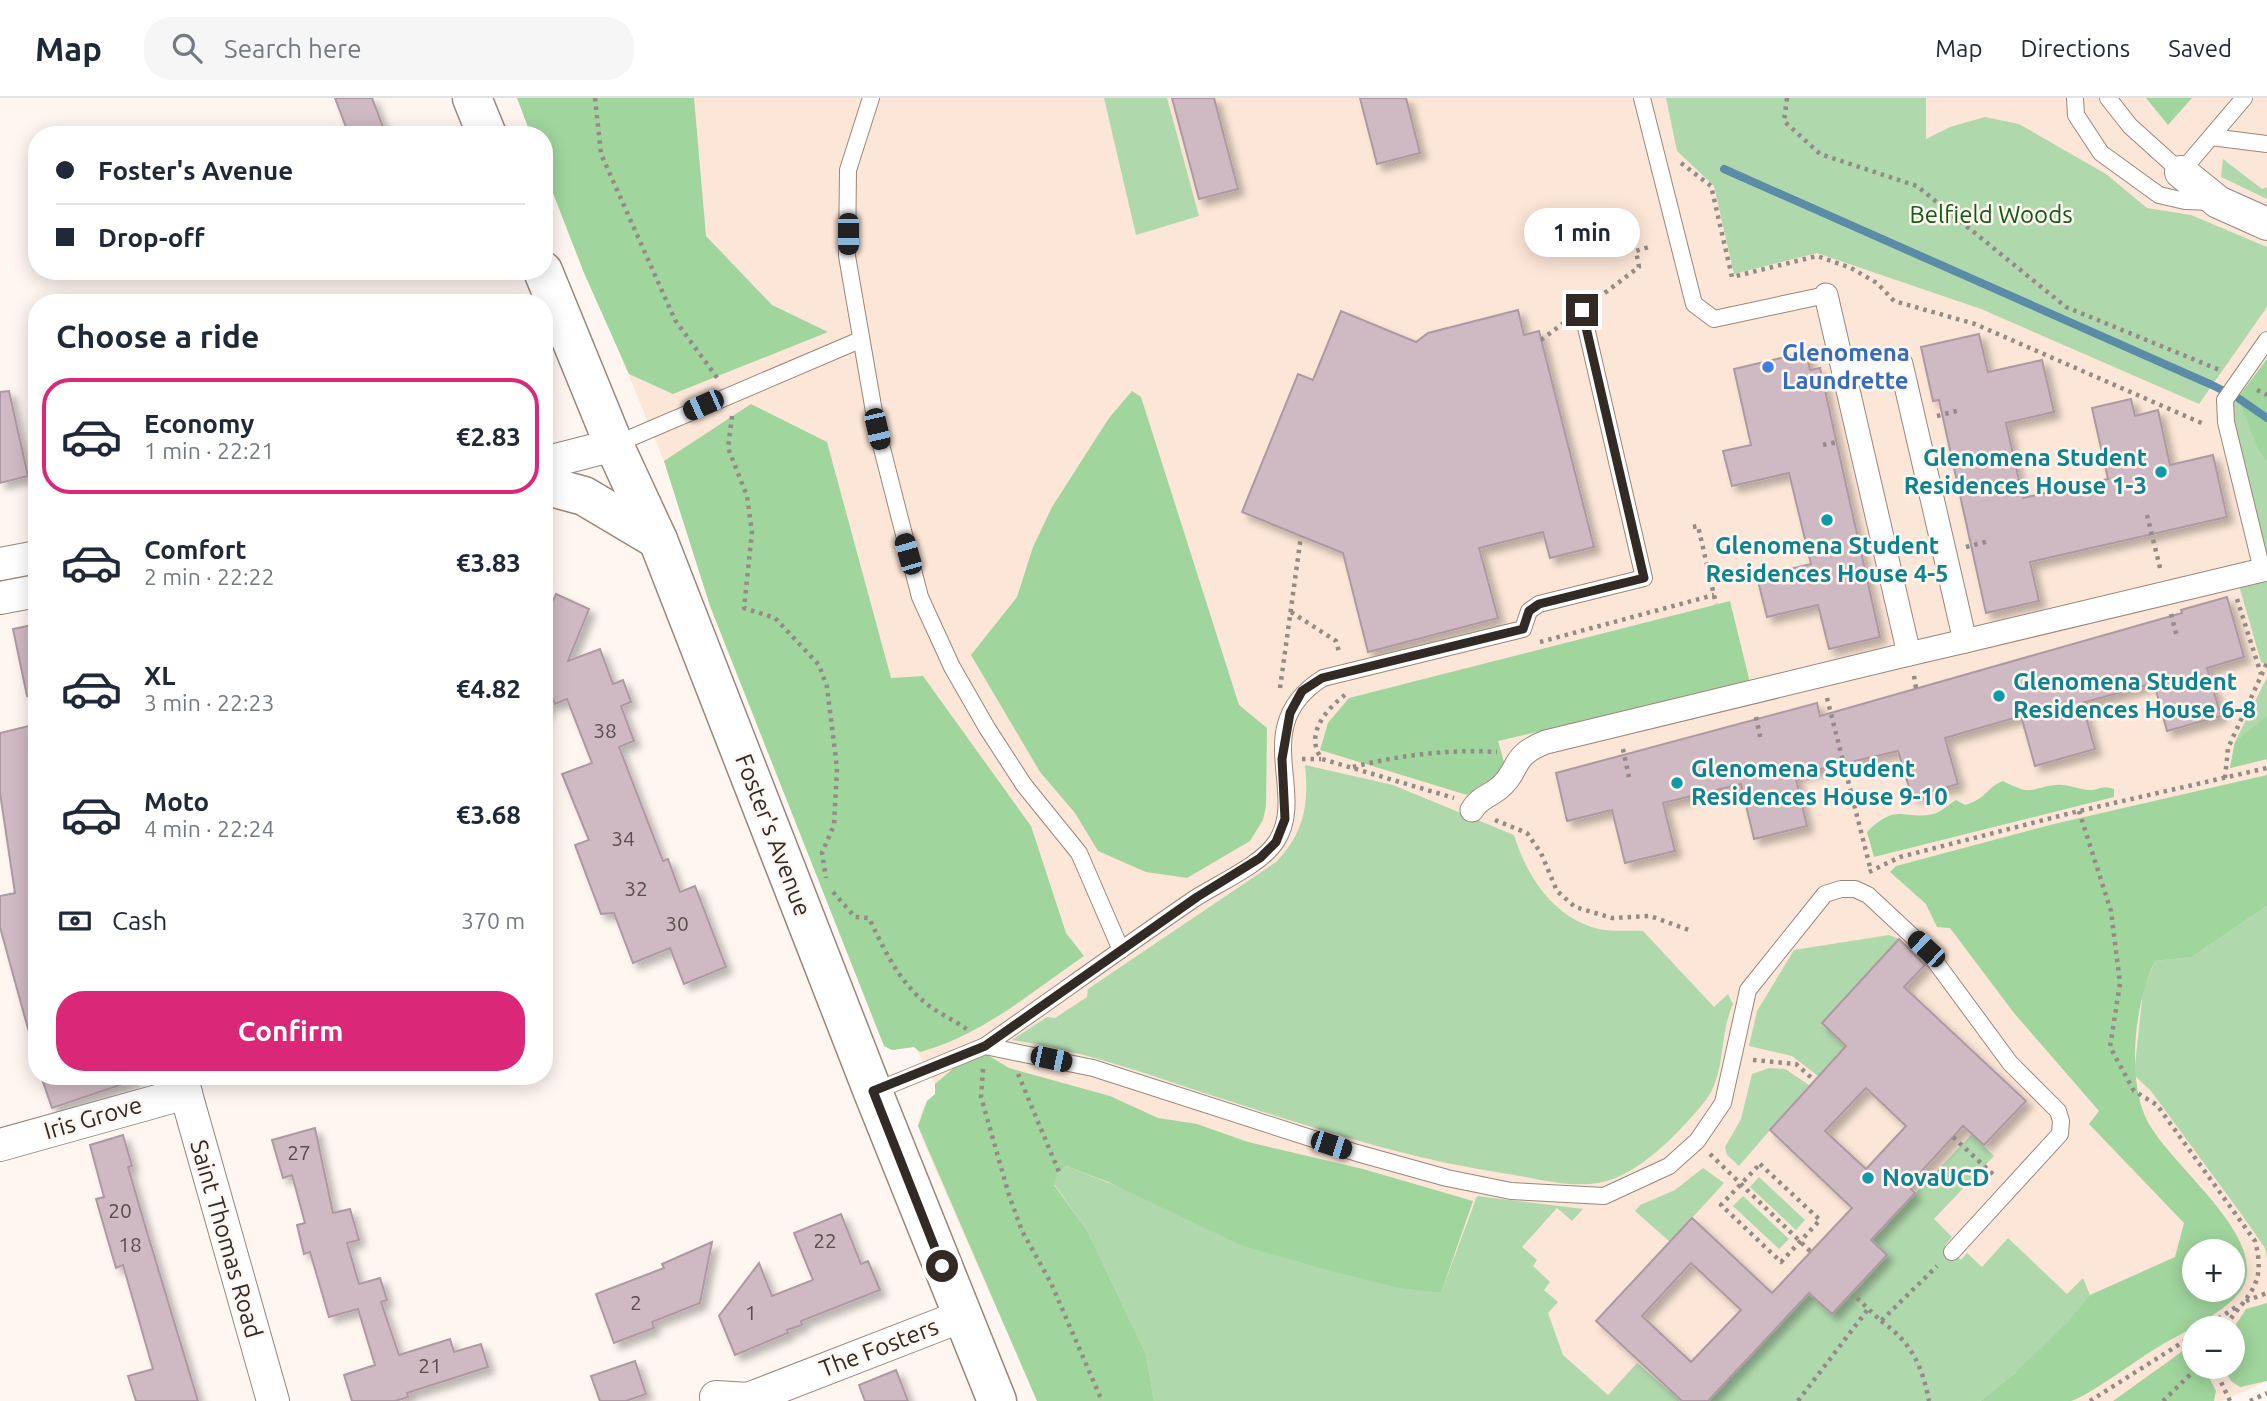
<!DOCTYPE html>
<meta charset="utf-8">
<style>
body{margin:0;font-family:Ubuntu,sans-serif;background:#f6f6f7;color:#1f2937;height:100vh;display:flex;flex-direction:column;font-size:26px;white-space:nowrap}
*{box-sizing:border-box;margin:0}
p{font-size:23px;color:#747a83}
.icon{flex:none;width:38px;height:38px;fill:none;stroke:currentColor;stroke-width:2;stroke-linecap:round;stroke-linejoin:round}
.map{position:relative;flex:1;overflow:hidden}
.drawer{position:absolute;left:28px;top:196px;width:525px;height:791px;display:flex;flex-direction:column;background:#fff;border-radius:28px;box-shadow:0 4px 18px #0003}
.drawer>*{flex:none}
.banner{position:absolute;left:28px;top:28px;width:525px;height:154px;border-radius:28px;box-shadow:0 4px 18px #0003;display:grid;align-content:center;height:154px;padding:0 28px;background:#fff}
.controls{position:absolute;left:2182px;top:1141px;display:grid;gap:14px}
.controls a{display:grid;place-items:center;width:63px;height:63px;border-radius:50%;background:#fff;box-shadow:0 4px 18px #0003;font-size:35px}
.end{position:absolute;width:32px;height:32px;margin:-16px;border:9px solid #322a25;background:#fff;box-shadow:0 0 0 4px #fff}
.from{border-radius:50%}
.bubble{position:absolute;height:49px;border-radius:24px;background:#fff;box-shadow:0 4px 18px #0003;font-size:23px;font-weight:600;line-height:49px;text-align:center}
.car{position:absolute;width:21px;height:42px;margin:-21px -10px;border-radius:9px;box-shadow:0 0 5px 2px #0007;background:linear-gradient(#222 24%,#8ab4d8 0 40%,#222 0 76%,#8ab4d8 0 86%,#222 0)}
.banner b{display:flex;align-items:center;gap:24px;height:66px;font-size:26px}
.banner b+b{border-top:2px solid #e0e1e3}
.banner i{width:18px;height:18px;background:#1f2937}
ul{padding:0;list-style:none}
li{display:flex;align-items:center;gap:21px;height:116px;margin:0 14px 10px;padding:0 14px;border:4px solid transparent;border-radius:28px}
li div{flex:1}
li b{display:block;font-size:26px}
li em{font-style:normal;font-weight:600}
li.active{border-color:#db2777}
li>.icon{width:63px;height:63px;stroke-width:1.5}
h2{padding:0 28px;font-size:32px;line-height:84px}
.pay{display:flex;align-items:center;gap:18px;height:77px;padding:0 28px;font-size:26px}
.pay p{margin-inline-start:auto}
.action{display:flex;gap:14px;margin-top:auto;padding:14px 28px}
.action a{flex:1;height:80px;border-radius:28px;background:#db2777;color:#fff;font-size:28px;font-weight:600;line-height:80px;text-align:center}
header{display:flex;align-items:center;gap:42px;box-sizing:border-box;height:98px;padding:0 35px;background:#fff;border-bottom:2px solid #e0e1e3}
header strong{font-size:33px}
nav{display:flex;gap:38px;margin-inline-start:auto;font-size:24px}
.search{width:490px;height:63px;background:#f6f6f7;display:flex;align-items:center;gap:18px;box-sizing:border-box;padding:0 24px;border-radius:28px;color:#747a83;font-size:26px}
.map>svg:first-child{display:block}
.built{fill:#fce6d7;fill-rule:evenodd}
.green{fill:#b0d8ad}
.forest{fill:#a0d59d;fill-rule:evenodd}
.lines{fill:none;stroke-linecap:round;stroke-linejoin:round}
.stream{stroke:#5b8ca7;stroke-width:8}
.building{fill:#cfb9c3;stroke:#ae99a3;stroke-width:2;fill-rule:evenodd;filter:url(#shadow)}
.service-casing{stroke:#99877a;stroke-width:18}
.pedestrian-casing{stroke:#99877a;stroke-width:25}
.minor-casing{stroke:#99877a;stroke-width:34}
.secondary-casing{stroke:#99877a;stroke-width:41}
.path{stroke:#938b86;stroke-width:4.5;stroke-dasharray:3.5 5;stroke-linecap:butt}
.service{stroke:#fff;stroke-width:16}
.pedestrian{stroke:#fff;stroke-width:23}
.minor{stroke:#fff;stroke-width:32}
.secondary{stroke:#fff;stroke-width:38}
.route{stroke:#322a25;stroke-width:9}
.shop-dot{fill:#3f7fe0;stroke:#fff6f1;stroke-width:2.5}
.culture-dot{fill:#0f9aa8;stroke:#fff6f1;stroke-width:2.5}
.labels{text-anchor:middle;stroke-width:5;stroke-linejoin:round;paint-order:stroke}
.number-label{font-size:21px;fill:#594e4c}
.park-label{font-size:24px;fill:#115b14;stroke:#fff6f1}
.shop-label{font-size:24px;font-weight:bold;fill:#366cbe;stroke:#fff6f1;text-anchor:start}
.culture-label{font-size:24px;font-weight:bold;fill:#0d838f;stroke:#fff6f1;text-anchor:start}
.street-label{font-size:24px;fill:#322a25;stroke:#fff6f1}
</style>
<header>
<strong>Map</strong>
<div class="search"><svg class="icon" aria-label="search" viewBox="0 0 24 24"><circle cx="10" cy="10" r="6"/><path d="M15 15l6 6"/></svg>Search here</div>
<nav><a>Map</a><a>Directions</a><a>Saved</a></nav>
</header>
<div class="map">
<svg width="2267" height="1303" viewBox="0 0 2267 1303">
<defs>
<filter id="shadow"><feDropShadow dx="6" dy="6" stdDeviation="3.5" flood-color="#0004"/></filter>
</defs>
<rect width="100%" height="100%" fill="#fff6f1"/>
<path class="built" d="M 517,0 L 2267,0 L 2267,1283 L 2222,1303 L 1037,1303 L 923,1043 L 918,1027 L 920,1017 L 927,1003 L 935,996 L 935,986 L 915,949 L 892,952 L 884,948 L 710,508 L 664,363 L 544,72 L 544,37 L 531,37 ZM 2194,1153 L 2233,1153 L 2233,1192 L 2194,1192 ZM 2194,1230 L 2233,1230 L 2233,1269 L 2194,1269 Z"/>
<g class="green">
<polygon points="1104,0 1167,0 1199,118 1136,137"/>
<polygon points="1666,0 1926,0 1926,41 1950,29 1985,19 2019,26 2106,76 2147,110 2191,117 2267,149 2267,209 2199,306 1981,211 1817,155 1734,176 1714,88 1677,53"/>
<polygon points="2223,61 2262,91 2267,89 2267,101 2221,79"/>
<polygon points="2267,261 2267,465 2231,309"/>
<polygon points="2267,478 2267,567 2261,564 2238,484"/>
<polygon points="2267,579 2267,661 2230,670 2235,644"/>
<path d="M 1305,667 L 1393,687 L 1514,737 C 1527,779 1554,820 1599,831 C 1613,834 1629,832 1643,833 L 1714,909 L 1728,896 L 1733,906 C 1719,936 1726,976 1706,1002 C 1681,1033 1639,1078 1598,1085 C 1570,1090 1536,1080 1508,1076 C 1404,1061 1302,1026 1201,994 C 1138,973 1078,952 1012,942 L 1047,919 L 1055,920 L 1087,899 L 1088,891 L 1276,764 C 1304,735 1309,707 1305,667 Z"/>
<polygon points="2267,808 2267,1161 2265,1150 2242,1117 2151,993 2134,977 2143,892 2155,863 2192,859"/>
<polygon points="1889,837 1899,841 1822,925 1846,948 1818,978 1792,958 1749,948 1757,913 1794,852"/>
<polygon points="1769,970 1785,971 1809,987 1739,1068 1727,1057 1725,1049 1741,1021 1752,976"/>
<path d="M 1972,1036 L 1994,1058 L 1934,1121 L 1952,1139 L 1945,1147 L 1961,1162 L 1967,1155 L 1982,1169 L 2008,1140 L 2067,1196 L 2083,1180 L 2090,1197 C 2061,1238 2020,1272 1980,1303 L 1708,1303 L 1809,1195 L 1832,1216 L 1887,1157 L 1871,1142 Z"/>
<polygon points="1066,1068 1311,1165 1353,1179 1441,1195 1477,1098 1583,1111 1572,1123 1557,1110 1522,1149 1537,1162 1533,1168 1550,1184 1544,1192 1558,1204 1548,1215 1563,1257 1608,1297 1637,1265 1681,1303 1154,1303 1146,1256 1087,1132 1054,1086 1057,1076"/>
<polygon points="1703,1070 1724,1085 1670,1144 1635,1113 1640,1107 1675,1092"/>
<polygon points="1759,1079 1805,1122 1796,1132 1750,1089"/>
<polygon points="1743,1098 1789,1141 1779,1151 1733,1108"/>
</g>
<g class="forest">
<polygon points="517,0 694,0 706,138 772,207 828,234 673,296 629,276 584,175 544,72 544,37 531,37"/>
<polygon points="2146,0 2192,0 2168,27"/>
<polygon points="2267,261 2267,363 2258,351 2238,300"/>
<polygon points="1132,293 1141,299 1239,607 1267,630 1266,708 1263,722 1250,743 1187,780 1146,774 1098,753 1075,715 1040,674 971,557 1017,499 1033,449 1052,409 1109,320"/>
<path d="M 751,306 L 827,344 L 891,580 L 923,578 L 1031,728 L 1066,835 L 1084,858 C 1031,894 983,937 920,954 L 914,949 L 892,952 L 884,948 L 710,508 L 664,363 Z"/>
<polygon points="1730,503 1750,585 1498,643 1506,671 1467,697 1320,652 1328,625 1349,600"/>
<polygon points="2267,618 2267,661 2230,670 2235,644"/>
<path d="M 2267,677 L 2267,808 L 2192,859 L 2155,863 C 2135,903 2127,976 2145,1018 C 2164,1063 2263,1132 2245,1185 C 2237,1208 2186,1233 2165,1245 C 2146,1255 2086,1300 2071,1303 C 2045,1303 2007,1303 1980,1303 L 2014,1276 L 2068,1224 L 2090,1197 L 2175,1159 L 2184,1125 L 2089,1026 L 2099,1013 L 2014,915 L 1950,830 L 1937,829 L 1926,806 L 1890,774 L 1896,768 L 2054,726 ZM 2194,1153 L 2233,1153 L 2233,1192 L 2194,1192 Z"/>
<path d="M 2003,683 C 2035,699 2027,690 2056,687 C 2068,686 2077,691 2088,692 C 2099,693 2100,686 2114,691 L 2114,699 L 1874,759 L 1867,734 C 1898,703 1903,723 1933,716 C 1940,715 1949,706 1956,702 L 1965,707 C 1988,700 1985,690 2003,683 Z"/>
<polygon points="986,956 1009,970 1110,998 1158,1020 1197,1026 1248,1044 1363,1071 1473,1103 1441,1195 1400,1190 1353,1179 1243,1148 1108,1084 1066,1068 1057,1076 1054,1087 1087,1132 1146,1256 1154,1303 1037,1303 918,1028 927,1003 935,996 935,986 954,970"/>
<polygon points="2267,1205 2267,1283 2240,1289 2231,1283 2223,1269 2233,1269 2233,1231 2246,1211"/>
<polygon points="2194,1245 2194,1269 2204,1269 2216,1293 2214,1303 2113,1303"/>
</g>
<g class="lines">
<polyline class="stream" points="1724,71 2212,287 2238,300 2267,320"/>
</g>
<g class="building">
<polygon points="335,0 372,0 386,37 349,37"/>
<polygon points="1172,0 1214,0 1238,91 1199,101"/>
<polygon points="1360,0 1406,0 1420,55 1377,66"/>
<polygon points="1518,212 1524,237 1539,233 1594,449 1550,460 1543,434 1479,450 1498,520 1368,554 1343,455 1242,414 1298,276 1313,282 1341,213 1416,244 1428,235"/>
<polygon points="1979,236 1988,274 2042,262 2054,314 2006,325 2023,400 2108,381 2092,310 2131,301 2135,318 2158,312 2170,367 2213,357 2227,419 2030,464 2039,503 1986,515 1939,302 1933,303 1921,249"/>
<polygon points="1806,254 1810,272 1820,270 1880,539 1829,551 1818,507 1767,519 1757,479 1811,466 1789,375 1732,388 1723,353 1751,347 1734,271"/>
<polygon points="9,293 28,378 0,385 0,294"/>
<polygon points="556,496 589,511 568,563 600,551 613,586 623,582 631,604 621,608 634,643 619,649 663,763 668,761 680,794 695,788 726,869 684,886 670,850 633,865 614,815 601,816 575,747 589,742 562,676 592,665 567,601 555,606 552,599 544,617 544,522"/>
<polygon points="2227,499 2244,559 2207,570 2221,618 2167,633 2154,585 2082,605 2095,651 2035,668 2021,618 1945,640 1958,686 1912,699 1898,653 1795,677 1807,728 1754,741 1741,686 1663,705 1675,753 1625,765 1612,712 1567,723 1556,675 1817,605 1820,618 2182,515 2181,512"/>
<polygon points="37,526 37,597 27,598 13,531"/>
<polygon points="37,626 37,678 34,679 37,706 37,937 30,938 0,829 0,798 15,795 0,695 0,635"/>
<path d="M 1899,841 L 1925,867 L 1904,889 L 2026,1003 L 1984,1047 L 1963,1028 L 1908,1088 L 1915,1095 L 1871,1142 L 1887,1157 L 1832,1216 L 1809,1195 L 1708,1303 L 1682,1303 L 1596,1223 L 1692,1120 L 1772,1195 L 1852,1110 L 1770,1032 L 1846,948 L 1822,925 ZM 1866,990 L 1906,1028 L 1866,1071 L 1825,1033 ZM 1691,1165 L 1741,1212 L 1691,1264 L 1642,1218 Z"/>
<polygon points="41,978 135,978 135,982 52,1010"/>
<polygon points="315,1030 333,1115 350,1111 359,1142 347,1145 359,1186 380,1180 387,1202 381,1204 399,1257 450,1241 454,1254 481,1246 488,1269 407,1295 408,1299 395,1303 352,1303 344,1277 375,1267 358,1211 329,1219 310,1154 304,1156 297,1127 305,1125 292,1077 283,1080 272,1042"/>
<polygon points="123,1037 132,1068 128,1069 144,1124 198,1303 136,1303 128,1278 153,1271 123,1167 116,1170 96,1101 104,1099 90,1047"/>
<polygon points="841,1116 861,1166 868,1163 880,1192 801,1223 802,1227 787,1232 788,1235 735,1257 719,1218 759,1165 772,1198 813,1182 794,1135"/>
<polygon points="712,1144 700,1205 652,1224 654,1230 614,1245 596,1196 664,1170 662,1166"/>
<polygon points="635,1263 646,1296 626,1303 600,1303 591,1278"/>
<polygon points="896,1272 908,1303 865,1303 859,1287"/>
</g>
<g class="lines">
<g class="service-casing">
<g id="service">
<polyline points="871,0 848,72 847,158 877,331 920,499 952,569 987,630 1024,687 1079,755 1121,852"/>
<polyline points="1642,0 1694,206 1714,221 1826,197"/>
<polyline points="2075,0 2076,17 2101,55 2159,97 2185,103 2212,104"/>
<polyline points="2108,0 2130,28 2181,74 2244,0"/>
<polyline points="2211,39 2267,46"/>
<polyline points="614,347 860,242"/>
<polyline points="2262,472 2226,324 2225,302 2267,242"/>
<path d="M 985,948 C 1055,899 1124,849 1194,801 C 1217,786 1261,767 1276,744 C 1309,695 1247,628 1323,580 L 1523,531 L 1529,513 L 1539,506 L 1644,480 L 1582,212"/>
<polyline points="873,994 985,948 1093,970 1357,1055 1447,1080 1511,1093 1604,1098 1669,1068 1697,1043 1723,1005 1748,892 1825,796 1841,791 1855,791 1868,797 1926,851 2010,965 2058,1013 2061,1023 2060,1036 1952,1154"/>
</g>
</g>
<g class="pedestrian-casing">
<g id="pedestrian">
<polyline points="1826,197 1909,556 1965,543 1901,266 1843,279"/>
<polyline points="1965,543 2267,471"/>
<path d="M 1472,712 C 1479,700 1488,699 1498,691 C 1521,673 1509,658 1546,644 L 1909,556"/>
</g>
</g>
<g class="minor-casing">
<g id="minor">
<polyline points="2181,74 2218,104 2267,126"/>
<polyline points="544,365 614,347"/>
<polyline points="0,466 37,459"/>
<polyline points="0,500 37,493"/>
<polyline points="181,978 273,1303"/>
<polyline points="0,1047 186,995"/>
<polyline points="716,1299 748,1301 962,1218"/>
</g>
</g>
<g class="secondary-casing">
<g id="secondary">
<polyline points="472,0 487,37"/>
<polyline points="543,173 614,347 658,442 873,994 997,1303"/>
<polyline points="544,387 584,398 658,442"/>
</g>
</g>
<g class="path">
<polyline points="595,0 601,56 675,222 718,281"/>
<polyline points="1787,0 1784,23 1820,56 1917,88 2066,209 2222,273"/>
<polyline points="1681,65 1711,88 1732,179 1817,158 1851,170 1877,185 1894,203 1975,226 2206,327"/>
<polyline points="1598,200 1639,169 1636,153 1652,148"/>
<polyline points="1541,242 1565,224"/>
<polyline points="2257,292 2267,297"/>
<polyline points="732,318 728,350 747,398 752,434 744,510 775,520 819,567 827,589 837,670 834,727 822,755 826,780"/>
<polyline points="1937,318 1960,312"/>
<polyline points="1823,347 1837,344"/>
<polyline points="2147,417 2161,474"/>
<polyline points="1693,429 1698,428 1716,506"/>
<polyline points="1966,449 1989,443"/>
<polyline points="1855,482 1868,479"/>
<polyline points="2237,501 2261,576"/>
<polyline points="1291,514 1336,543 1339,554"/>
<polyline points="2171,516 2177,539"/>
<polyline points="1540,544 1714,497"/>
<polyline points="1914,578 1916,590"/>
<polyline points="1280,590 1301,438"/>
<path d="M 1345,597 C 1325,612 1304,638 1322,661 L 1454,700"/>
<polyline points="1827,600 1871,773"/>
<polyline points="1756,619 1761,643"/>
<polyline points="1623,651 1629,679"/>
<polyline points="1302,661 1321,661"/>
<path d="M 1353,669 C 1400,657 1449,651 1497,654"/>
<polyline points="2225,680 2228,650 2267,565"/>
<path d="M 2079,713 L 2111,813 L 2120,885 L 2110,949 L 2134,993 L 2157,1007 L 2255,1143 C 2267,1188 2248,1195 2224,1230"/>
<polyline points="1495,722 1527,735 1541,755 1557,793 1575,809 1612,820 1650,818 1689,832"/>
<polyline points="1869,774 1900,759 2079,713 2267,670"/>
<path d="M 833,794 L 855,819 L 869,820 C 883,849 897,880 922,902 C 935,914 953,921 968,932"/>
<polyline points="1753,962 1796,966 1814,982"/>
<polyline points="983,971 981,999 1009,1097 1022,1133 1051,1185 1102,1303"/>
<polyline points="1018,976 1059,1074"/>
<polyline points="1953,1039 1996,1079"/>
<polyline points="1710,1056 1811,1154"/>
<polygon points="1760,1066 1820,1122 1781,1164 1721,1107"/>
<polyline points="1857,1200 1881,1223 1937,1168"/>
<polyline points="2246,1203 2267,1195"/>
<path d="M 1881,1223 C 1911,1244 1922,1267 1929,1303"/>
<polyline points="2204,1230 2239,1207"/>
<polyline points="2214,1269 2230,1303"/>
<polyline points="1798,1303 1868,1211"/>
<polyline points="2090,1303 2194,1237"/>
<polyline points="2163,1303 2198,1269"/>
<polyline points="2250,1303 2267,1295"/>
</g>
<use href="#service" class="service"/>
<use href="#pedestrian" class="pedestrian"/>
<use href="#minor" class="minor"/>
<use href="#secondary" class="secondary"/>
</g>
<g class="lines">
<polyline class="route" points="942,1168 873,993 985,948 1197,799 1260,760 1276,744 1285,721 1282,661 1290,615 1302,593 1322,580 1523,531 1529,513 1539,506 1644,480 1582,212"/>
</g>
<circle class="shop-dot" cx="1768" cy="269" r="7"/>
<g class="culture-dot">
<circle cx="2161" cy="374" r="7"/>
<circle cx="1827" cy="422" r="7"/>
<circle cx="1999" cy="598" r="7"/>
<circle cx="1677" cy="685" r="7"/>
<circle cx="1868" cy="1080" r="7"/>
</g>
<g class="labels">
<g class="number-label">
<text x="605" y="640">38</text>
<text x="623" y="748">34</text>
<text x="636" y="798">32</text>
<text x="677" y="833">30</text>
<text x="299" y="1062">27</text>
<text x="120" y="1120">20</text>
<text x="825" y="1150">22</text>
<text x="130" y="1154">18</text>
<text x="636" y="1212">2</text>
<text x="751" y="1222">1</text>
<text x="430" y="1275">21</text>
</g>
<g class="park-label">
<text x="1991" y="125">Belfield Woods</text>
</g>
<g class="shop-label">
<text x="1782" y="263">Glenomena<tspan x="1782" dy="28">Laundrette</tspan></text>
</g>
<g class="culture-label">
<text x="2147" y="368" text-anchor="end">Glenomena Student<tspan x="2147" dy="28">Residences House 1-3</tspan></text>
<text x="1827" y="456" text-anchor="middle">Glenomena Student<tspan x="1827" dy="28">Residences House 4-5</tspan></text>
<text x="2013" y="592">Glenomena Student<tspan x="2013" dy="28">Residences House 6-8</tspan></text>
<text x="1691" y="679">Glenomena Student<tspan x="1691" dy="28">Residences House 9-10</tspan></text>
<text x="1882" y="1088">NovaUCD</text>
</g>
<g class="street-label">
<text transform="translate(773 737) rotate(69)" y="8">Foster's Avenue</text>
<text transform="translate(93 1020) rotate(-16)" y="8">Iris Grove</text>
<text transform="translate(226 1141) rotate(74)" y="8">Saint Thomas Road</text>
<text transform="translate(879 1250) rotate(-21)" y="8">The Fosters</text>
</g>
</g>
</svg>
<div class="controls">
<a>+</a>
<a>−</a>
</div>
<i class="end from" style="left:942px;top:1168px"></i>
<i class="end" style="left:1582px;top:212px"></i>
<div class="bubble" style="left:1524px;top:110px;width:116px">1 min</div>
<i class="car" style="left:848px;top:136px;rotate:180deg"></i>
<i class="car" style="left:703px;top:307px;rotate:246deg"></i>
<i class="car" style="left:877px;top:331px;rotate:167deg"></i>
<i class="car" style="left:908px;top:456px;rotate:344deg"></i>
<i class="car" style="left:1926px;top:851px;rotate:313deg"></i>
<i class="car" style="left:1051px;top:961px;rotate:102deg"></i>
<i class="car" style="left:1331px;top:1047px;rotate:108deg"></i>
<div class="banner">
<b><i class="from"></i>Foster's Avenue</b>
<b><i></i>Drop-off</b>
</div>
<section class="drawer">
<h2>Choose a ride</h2>
<ul>
<li class="active"><svg class="icon" aria-label="car" viewBox="0 0 24 24"><path d="M5 17H2v-5l4-1 3-4h7l3 4 3 1v5h-3M9 17h6M6 11h13"/><circle cx="7" cy="17" r="2"/><circle cx="17" cy="17" r="2"/></svg><div><b>Economy</b><p>1 min · 22:21</p></div><em>€2.83</em></li>
<li><svg class="icon" aria-label="car" viewBox="0 0 24 24"><path d="M5 17H2v-5l4-1 3-4h7l3 4 3 1v5h-3M9 17h6M6 11h13"/><circle cx="7" cy="17" r="2"/><circle cx="17" cy="17" r="2"/></svg><div><b>Comfort</b><p>2 min · 22:22</p></div><em>€3.83</em></li>
<li><svg class="icon" aria-label="car" viewBox="0 0 24 24"><path d="M5 17H2v-5l4-1 3-4h7l3 4 3 1v5h-3M9 17h6M6 11h13"/><circle cx="7" cy="17" r="2"/><circle cx="17" cy="17" r="2"/></svg><div><b>XL</b><p>3 min · 22:23</p></div><em>€4.82</em></li>
<li><svg class="icon" aria-label="car" viewBox="0 0 24 24"><path d="M5 17H2v-5l4-1 3-4h7l3 4 3 1v5h-3M9 17h6M6 11h13"/><circle cx="7" cy="17" r="2"/><circle cx="17" cy="17" r="2"/></svg><div><b>Moto</b><p>4 min · 22:24</p></div><em>€3.68</em></li>
</ul>
<div class="pay"><svg class="icon" aria-label="cash" viewBox="0 0 24 24"><path d="M3 7h18v10H3z"/><circle cx="12" cy="12" r="2"/></svg>Cash<p>370 m</p></div>
<div class="action"><a>Confirm</a></div>
</section>
</div>
